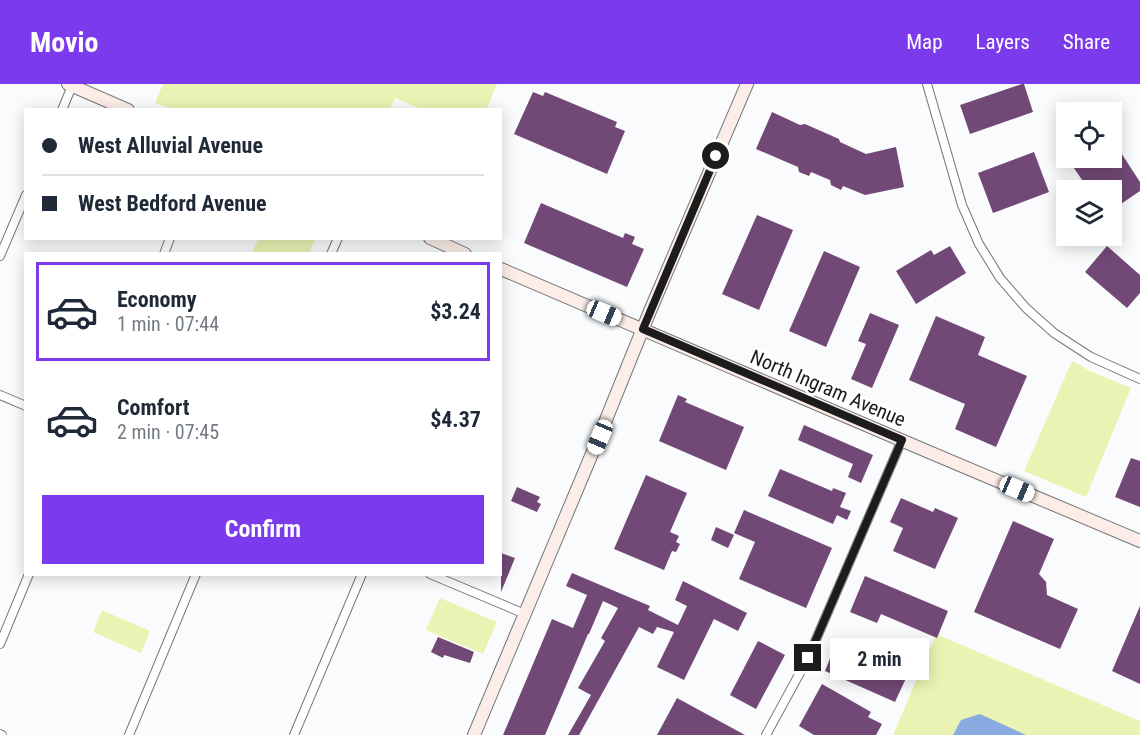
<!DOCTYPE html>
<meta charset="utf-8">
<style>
body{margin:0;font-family:"Roboto Condensed",sans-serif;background:#f6f6f7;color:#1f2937;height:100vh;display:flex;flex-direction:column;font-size:22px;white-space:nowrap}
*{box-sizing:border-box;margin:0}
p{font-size:20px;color:#747a83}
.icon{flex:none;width:33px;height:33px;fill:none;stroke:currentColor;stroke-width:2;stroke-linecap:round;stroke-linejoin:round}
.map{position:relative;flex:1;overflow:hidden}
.drawer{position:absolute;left:24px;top:168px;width:478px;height:324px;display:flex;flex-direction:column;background:#fff;border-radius:0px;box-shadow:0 3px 15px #0003}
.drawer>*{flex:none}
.hud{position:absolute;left:24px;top:24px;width:478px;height:132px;border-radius:0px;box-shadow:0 3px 15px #0003;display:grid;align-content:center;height:132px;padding:0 18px;background:#fff}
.buttons{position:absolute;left:1056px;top:18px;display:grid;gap:12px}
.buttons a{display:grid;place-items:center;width:66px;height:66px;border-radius:0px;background:#fff;box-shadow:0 3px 15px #0003;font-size:30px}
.end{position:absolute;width:27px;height:27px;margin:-14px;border:8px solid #1c1c1c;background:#fff;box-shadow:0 0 0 3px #fff}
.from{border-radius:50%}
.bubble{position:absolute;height:42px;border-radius:0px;background:#fff;box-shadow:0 3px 15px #0003;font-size:20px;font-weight:700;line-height:42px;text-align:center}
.car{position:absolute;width:18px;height:36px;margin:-18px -9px;border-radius:8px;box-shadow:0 0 4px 2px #0007;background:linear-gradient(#fff 24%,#345 0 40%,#fff 0 76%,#345 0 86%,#fff 0)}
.hud b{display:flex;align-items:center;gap:21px;height:57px;font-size:22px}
.hud b+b{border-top:2px solid #e0e1e3}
.hud i{width:15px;height:15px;background:#1f2937}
ul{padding:10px 0 0;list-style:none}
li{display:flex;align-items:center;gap:18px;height:99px;margin:0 12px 9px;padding:0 6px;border:3px solid transparent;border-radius:0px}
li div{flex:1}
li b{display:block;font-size:22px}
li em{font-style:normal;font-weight:700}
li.current{border-color:#7c3aed}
li>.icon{width:54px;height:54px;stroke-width:1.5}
.cta{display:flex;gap:12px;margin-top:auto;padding:12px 18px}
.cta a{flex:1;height:69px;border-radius:0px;background:#7c3aed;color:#fff;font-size:24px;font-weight:700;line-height:69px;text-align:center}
header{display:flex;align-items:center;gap:36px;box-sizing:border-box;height:84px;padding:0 30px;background:#7c3aed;color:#fff}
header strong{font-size:28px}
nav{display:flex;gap:33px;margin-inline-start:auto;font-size:21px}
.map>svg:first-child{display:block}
.green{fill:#eaf3b3}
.water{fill:#88ace1}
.building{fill:#724976}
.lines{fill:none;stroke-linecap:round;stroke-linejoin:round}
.street-casing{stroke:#767778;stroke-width:10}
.secondary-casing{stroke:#767778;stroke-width:14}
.street{stroke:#fff;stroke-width:8}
.secondary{stroke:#fcede8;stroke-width:12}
.route{stroke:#1c1c1c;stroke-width:8}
.labels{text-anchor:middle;stroke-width:6;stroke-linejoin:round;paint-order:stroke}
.street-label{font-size:20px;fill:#1c1c1c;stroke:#fff}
</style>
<header>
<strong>Movio</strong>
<nav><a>Map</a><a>Layers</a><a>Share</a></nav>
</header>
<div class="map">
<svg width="1140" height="651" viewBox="0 0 1140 651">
<rect width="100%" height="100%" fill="#fafbfc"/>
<g class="green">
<polygon points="163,0 497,0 486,26 421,25 395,14 390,25 172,25 155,19"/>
<polygon points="258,155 258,154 315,155 309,169 252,169"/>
<polygon points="1072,277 1090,287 1131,304 1086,413 1024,387"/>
<polygon points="440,514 497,538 483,570 426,546"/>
<polygon points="102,526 150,547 141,569 93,548"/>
<polygon points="936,550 1140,637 1140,651 893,651"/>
</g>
<polygon class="water" points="980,630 1026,651 953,651 961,636"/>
<g class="building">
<polygon points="1022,0 1024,0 1033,28 970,50 960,21"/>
<polygon points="533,8 543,12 545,8 617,38 615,43 625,47 607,90 514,50"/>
<polygon points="772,28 800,41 805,40 839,55 840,58 866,70 896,63 904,103 865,111 843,102 841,106 831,101 830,96 811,88 809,92 799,88 798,83 756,65"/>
<polygon points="1112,55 1140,98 1140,107 1112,126 1112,106 1089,106 1067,74 1112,74"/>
<polygon points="1034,68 1049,108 993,129 978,89"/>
<polygon points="541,119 623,154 625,149 635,153 632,160 644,165 627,203 524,159"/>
<polygon points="757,131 793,146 759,226 722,210"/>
<polygon points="950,162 966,189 916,220 896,187 931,166 934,171"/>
<polygon points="1107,162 1140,191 1140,209 1127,224 1085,188"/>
<polygon points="824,167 860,183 826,263 789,247"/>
<polygon points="870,229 899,241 872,304 851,295 866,260 858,257"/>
<polygon points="936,232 985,253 978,271 1027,292 996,363 955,345 965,320 909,296"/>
<polygon points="678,311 687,315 685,318 744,343 726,386 659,357"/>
<polygon points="804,341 873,371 861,399 848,393 853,380 798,356"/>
<polygon points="1131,374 1140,377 1140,423 1115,413"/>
<polygon points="780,385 832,407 833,404 846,409 840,423 851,427 847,436 837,431 833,440 768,412"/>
<polygon points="646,391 687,409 670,448 679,452 676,458 680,460 676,468 672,467 664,486 614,465"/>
<polygon points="517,403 540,413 537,418 541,420 537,428 511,417"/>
<polygon points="901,414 933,428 935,424 958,434 935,485 893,467 903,444 890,438"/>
<polygon points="744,426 832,464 806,524 739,495 755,458 734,449"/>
<polygon points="1013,437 1054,455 1039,490 1046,498 1047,511 1078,525 1060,565 974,528"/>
<polygon points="716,443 734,451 728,464 711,456"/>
<polygon points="501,469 515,474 501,508"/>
<polygon points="572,489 650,522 648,526 678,541 687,522 675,516 683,497 747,529 738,547 714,535 684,596 657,583 674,548 657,543 653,550 639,543 579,651 568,651 591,611 578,604 605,557 601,554 618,524 603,517 589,550 588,550 545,651 503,651 552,535 573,544 587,511 566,502"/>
<polygon points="865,492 948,527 937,554 881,530 877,539 850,528"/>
<polygon points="1140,522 1140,600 1112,587"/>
<polygon points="438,553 474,568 470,579 444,571 443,574 431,568"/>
<polygon points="758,557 785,571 756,625 730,611"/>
<polygon points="833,567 848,574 851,567 907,592 895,618 825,587"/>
<polygon points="822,600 871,628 868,633 882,640 876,651 814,651 799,642"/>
<polygon points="677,614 745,651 657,651"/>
</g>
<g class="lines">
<g class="street-casing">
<g id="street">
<polyline points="927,0 962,121 979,160 1000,194 1026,224 1054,249 1091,273 1140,295"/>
<polyline points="62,26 72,2"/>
<polyline points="164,170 170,154"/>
<polyline points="331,170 338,154"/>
<polyline points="0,172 26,111"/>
<polyline points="0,311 26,322"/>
<polyline points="430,490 525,530"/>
<polyline points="0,560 29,490"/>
<polyline points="0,650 2,651"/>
<polyline points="129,651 196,490"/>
<polyline points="294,651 362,490"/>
<polyline points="766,651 808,574 902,356"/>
</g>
</g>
<g class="secondary-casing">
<g id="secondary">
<polyline points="68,0 128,26"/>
<polyline points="430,154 465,170"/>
<polyline points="501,185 929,368 1140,457"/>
<polyline points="474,651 599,353 650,227 747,0"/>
</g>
</g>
<use href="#street" class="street"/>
<use href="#secondary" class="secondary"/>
</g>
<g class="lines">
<polyline class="route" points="716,72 643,245 902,356 808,574"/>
</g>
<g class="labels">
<g class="street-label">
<text transform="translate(828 304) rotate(23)" y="7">North Ingram Avenue</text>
</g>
</g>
</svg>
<div class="buttons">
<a><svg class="icon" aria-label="locate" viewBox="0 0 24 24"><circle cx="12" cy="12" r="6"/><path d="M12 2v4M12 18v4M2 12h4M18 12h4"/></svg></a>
<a><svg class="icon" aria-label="layers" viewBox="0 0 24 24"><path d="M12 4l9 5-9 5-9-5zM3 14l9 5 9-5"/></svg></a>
</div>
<i class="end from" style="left:716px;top:72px"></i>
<i class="end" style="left:808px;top:574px"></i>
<div class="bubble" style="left:830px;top:554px;width:99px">2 min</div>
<i class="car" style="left:604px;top:229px;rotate:113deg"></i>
<i class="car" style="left:600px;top:353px;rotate:203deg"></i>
<i class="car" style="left:1017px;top:405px;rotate:113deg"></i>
<div class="hud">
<b><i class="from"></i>West Alluvial Avenue</b>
<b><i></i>West Bedford Avenue</b>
</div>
<section class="drawer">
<ul>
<li class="current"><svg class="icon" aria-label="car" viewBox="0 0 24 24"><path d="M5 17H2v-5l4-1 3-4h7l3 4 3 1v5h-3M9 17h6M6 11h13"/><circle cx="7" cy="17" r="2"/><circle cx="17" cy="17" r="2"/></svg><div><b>Economy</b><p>1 min · 07:44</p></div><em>$3.24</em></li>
<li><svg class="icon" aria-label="car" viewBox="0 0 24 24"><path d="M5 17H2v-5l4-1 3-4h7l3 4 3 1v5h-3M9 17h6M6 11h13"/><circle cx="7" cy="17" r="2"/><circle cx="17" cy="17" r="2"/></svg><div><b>Comfort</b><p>2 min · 07:45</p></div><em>$4.37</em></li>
</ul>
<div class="cta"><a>Confirm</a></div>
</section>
</div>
